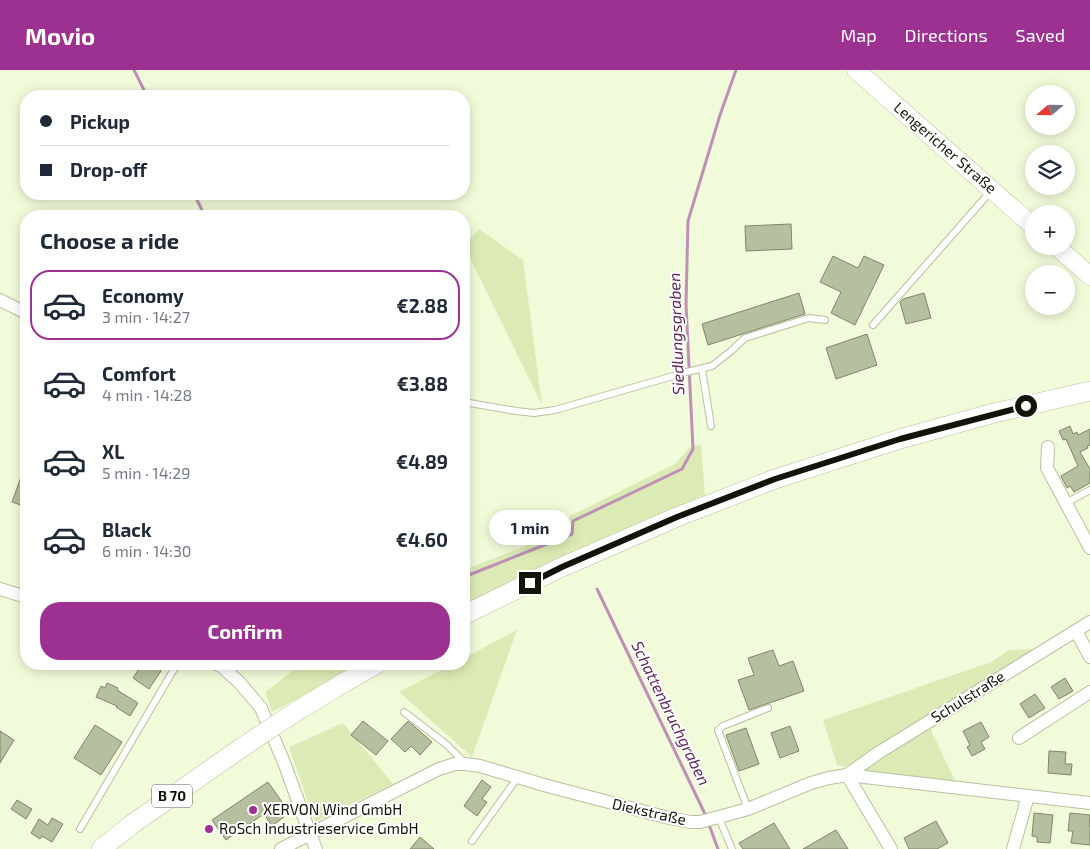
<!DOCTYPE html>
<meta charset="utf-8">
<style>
body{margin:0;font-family:"Exo 2",sans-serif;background:#f6f6f7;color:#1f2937;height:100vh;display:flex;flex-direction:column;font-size:19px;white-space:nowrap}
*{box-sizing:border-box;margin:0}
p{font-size:16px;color:#747a83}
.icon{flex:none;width:28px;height:28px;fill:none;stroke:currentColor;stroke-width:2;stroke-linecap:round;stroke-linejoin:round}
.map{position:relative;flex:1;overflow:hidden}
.side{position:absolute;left:20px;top:140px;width:450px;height:460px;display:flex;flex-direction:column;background:#fff;border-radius:20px;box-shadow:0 2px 12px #0003}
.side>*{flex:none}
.top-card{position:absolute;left:20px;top:20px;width:450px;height:110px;border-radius:20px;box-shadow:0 2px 12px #0003;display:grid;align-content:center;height:110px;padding:0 20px;background:#fff}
.needle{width:32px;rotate:250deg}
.fabs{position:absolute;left:1025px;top:15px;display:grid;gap:10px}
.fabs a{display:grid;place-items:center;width:50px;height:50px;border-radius:50%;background:#fff;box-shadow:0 2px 12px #0003;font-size:25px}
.end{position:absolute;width:22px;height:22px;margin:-11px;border:6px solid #111408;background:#fff;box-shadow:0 0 0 2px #fff}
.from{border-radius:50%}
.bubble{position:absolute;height:35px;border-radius:18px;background:#fff;box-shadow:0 2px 12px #0003;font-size:16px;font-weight:700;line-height:35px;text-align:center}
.top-card b{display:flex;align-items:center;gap:18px;height:48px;font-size:19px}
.top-card b+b{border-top:1px solid #e0e1e3}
.top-card i{width:12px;height:12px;background:#1f2937}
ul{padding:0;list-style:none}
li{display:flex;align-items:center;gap:15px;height:70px;margin:0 10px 8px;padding:0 10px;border:2px solid transparent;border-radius:20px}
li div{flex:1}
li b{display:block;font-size:19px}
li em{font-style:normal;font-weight:700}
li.active{border-color:#9d3192}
li>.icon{width:45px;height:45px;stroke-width:1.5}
h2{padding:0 20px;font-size:22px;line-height:60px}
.button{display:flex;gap:10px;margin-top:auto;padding:10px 20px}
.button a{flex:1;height:58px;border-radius:20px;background:#9d3192;color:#fff;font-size:20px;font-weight:700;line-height:58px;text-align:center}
header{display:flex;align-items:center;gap:30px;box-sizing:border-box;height:70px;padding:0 25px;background:#9d3192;color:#fff}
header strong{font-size:24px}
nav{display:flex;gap:28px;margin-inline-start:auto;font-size:18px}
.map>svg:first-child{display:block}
.green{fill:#dcebb5}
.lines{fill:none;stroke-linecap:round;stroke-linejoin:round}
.stream{stroke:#bf8fb7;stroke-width:3}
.building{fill:#b6bf9f;stroke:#7e8667}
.lane-casing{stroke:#b7c0a0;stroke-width:8}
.street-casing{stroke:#b7c0a0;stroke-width:14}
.secondary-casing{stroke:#b7c0a0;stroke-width:19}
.primary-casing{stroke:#b7c0a0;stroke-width:20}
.lane{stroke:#fff;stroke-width:6}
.street{stroke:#fff;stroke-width:12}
.secondary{stroke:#fff;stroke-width:18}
.primary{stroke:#fff;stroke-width:19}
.primary-bridge-casing{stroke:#b7c0a0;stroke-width:20;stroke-linecap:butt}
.primary-bridge{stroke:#fff;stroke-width:19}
.route{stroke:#111408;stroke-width:6}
.poi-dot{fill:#9d3192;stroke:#fff;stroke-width:2}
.labels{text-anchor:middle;stroke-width:4;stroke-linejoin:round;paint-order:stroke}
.shield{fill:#fff;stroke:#585a52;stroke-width:1}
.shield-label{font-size:14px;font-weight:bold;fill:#111408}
.street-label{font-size:15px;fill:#111408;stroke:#fff}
.poi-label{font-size:15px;fill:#111408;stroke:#fff;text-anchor:start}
.water-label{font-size:16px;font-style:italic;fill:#5e2458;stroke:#fff}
</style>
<header>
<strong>Movio</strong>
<nav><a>Map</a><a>Directions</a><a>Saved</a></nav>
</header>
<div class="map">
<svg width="1090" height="779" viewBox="0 0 1090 779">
<rect width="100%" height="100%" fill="#f2fbd9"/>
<g class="green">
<polygon points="479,159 523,190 542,335 464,176"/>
<polygon points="701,374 705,425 592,476 464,543 464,500 564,461 570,446 675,394 689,378"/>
<polygon points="517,560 472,687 399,622 453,594 464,594 464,588"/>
<polygon points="1042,579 845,697 837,695 823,650 991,592 1009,580"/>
<polygon points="302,594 367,594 272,642 265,622"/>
<polygon points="343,653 393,714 315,752 289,677"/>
<polygon points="929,656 956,713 856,703"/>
</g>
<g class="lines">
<g class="stream">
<polyline points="134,0 147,26"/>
<polyline points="194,124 205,146"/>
<polyline points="464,507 572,464 573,451 682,399 693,379 686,234 688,151 720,45 736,0"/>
<polyline points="597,519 706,746"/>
<polyline points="708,752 718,779"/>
</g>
</g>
<g class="building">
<polygon points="791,154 792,179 746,181 745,156"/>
<polygon points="833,186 858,198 864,186 884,195 855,255 831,243 841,222 820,212"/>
<polygon points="799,223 805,244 708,275 702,254"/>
<polygon points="924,223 931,248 906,254 900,232 903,229"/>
<polygon points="867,264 877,295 836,309 826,278"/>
<polygon points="1070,356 1073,364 1077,362 1078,365 1090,359 1090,375 1087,376 1088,378 1080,382 1090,399 1090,413 1074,422 1070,416 1067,418 1061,406 1078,396 1066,369 1063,370 1059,361"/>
<polygon points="25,396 26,396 26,437 12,432"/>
<polygon points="773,580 779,596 793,591 804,621 749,640 738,610 754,605 748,588"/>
<polygon points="142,594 151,594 161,601 149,619 133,608"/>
<polygon points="1065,608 1073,621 1059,629 1051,617"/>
<polygon points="107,613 118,618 117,620 138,633 130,646 116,637 117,636 96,627 101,616 105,618"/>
<polygon points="1035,624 1045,638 1029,648 1020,634"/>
<polygon points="363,651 388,671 376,685 351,665"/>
<polygon points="408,651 432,672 420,685 411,676 405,682 391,669"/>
<polygon points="981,652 989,667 981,672 985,679 972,686 967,677 970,675 963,661"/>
<polygon points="95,655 122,672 101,705 74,688"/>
<polygon points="790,656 799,681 780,688 771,663"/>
<polygon points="746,658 759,694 739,701 726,665"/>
<polygon points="0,661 14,670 0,693"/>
<polygon points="1049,681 1066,682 1065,694 1072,694 1071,705 1048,703"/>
<polygon points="482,710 491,717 482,729 487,732 477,746 464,736"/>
<polygon points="268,712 282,732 276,736 284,747 272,756 264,744 226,770 212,750"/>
<polygon points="17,730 32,739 26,749 11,739"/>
<polygon points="1034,743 1053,745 1050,773 1037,772 1037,767 1032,766"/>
<polygon points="1070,743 1090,745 1089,756 1090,756 1090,775 1071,773 1073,761 1068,761"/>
<polygon points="52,748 63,754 52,772 42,766 40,769 31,763 39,749 48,755"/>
<polygon points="936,751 948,773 937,779 909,779 904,768"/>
<polygon points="774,753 790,779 743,779 739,773"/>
<polygon points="836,760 848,779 803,779"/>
<polygon points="420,767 434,779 410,779"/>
</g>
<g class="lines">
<g class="lane-casing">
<g id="lane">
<polyline points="873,255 991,121"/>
<polyline points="702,299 711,356"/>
<polyline points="464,332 516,341 534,343 555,340 687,302 712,296 731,281 745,268 809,248 825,250"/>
<polyline points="1066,433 1090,420"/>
<polyline points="404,642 447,675 465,693"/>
<polyline points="748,739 718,660 723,656 768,638"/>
<polyline points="719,748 732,779"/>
<polyline points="80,759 177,594"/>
<polyline points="472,771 518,707"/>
</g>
</g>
<g class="street-casing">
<g id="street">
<polyline points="0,230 26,243"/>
<polyline points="1048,377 1047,398 1090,478"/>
<polyline points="0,519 26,527"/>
<polyline points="1076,561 1090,587"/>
<polyline points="216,594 221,596 239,612 261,638 285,695 310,764 439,699 455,694 465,694 480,696 544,715 665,747 690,752 700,752 748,739 811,713 829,708 847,705 1090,733"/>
<polyline points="1019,668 1090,622"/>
<polyline points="281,779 310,764 316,779"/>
<polyline points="891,779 847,705 878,683 1090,552"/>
<polyline points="1013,779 1028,726"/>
</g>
</g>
<g class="secondary-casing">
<g id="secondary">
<polyline points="856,0 1034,157"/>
<polyline points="1056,176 1090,206"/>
</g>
</g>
<g class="primary-casing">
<g id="primary">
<polyline points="464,545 562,497 677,447 775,409 900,369 994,343 1090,321"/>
<polyline points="297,641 345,612 377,594"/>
<polyline points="101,779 131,755 244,676"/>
</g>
</g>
<use href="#lane" class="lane"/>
<use href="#street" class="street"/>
<use href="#secondary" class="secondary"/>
<use href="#primary" class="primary"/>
<g class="primary-bridge-casing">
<polyline id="primary-bridge" points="244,676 297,641"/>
</g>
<use href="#primary-bridge" class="primary-bridge"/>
</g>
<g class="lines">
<polyline class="route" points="530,513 562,497 677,447 775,409 900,369 1026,336"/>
</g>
<g class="poi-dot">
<circle cx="253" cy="740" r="5"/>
<circle cx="209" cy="759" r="5"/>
</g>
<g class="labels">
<rect class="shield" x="152" y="714.5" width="40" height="23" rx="4"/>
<g class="shield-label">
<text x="172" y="731">B 70</text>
</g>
<g class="street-label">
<text transform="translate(945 78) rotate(41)" y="5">Lengericher Straße</text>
<text transform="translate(968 627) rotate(-32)" y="5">Schulstraße</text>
<text transform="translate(649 742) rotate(13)" y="5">Diekstraße</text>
</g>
<g class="poi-label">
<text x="263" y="745">XERVON Wind GmbH</text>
<text x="219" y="764">RoSch Industrieservice GmbH</text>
</g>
<g class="water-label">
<text transform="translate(676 264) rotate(-92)" y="6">Siedlungsgraben</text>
<text transform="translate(671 643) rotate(64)" y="6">Schattenbruchgraben</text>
</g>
</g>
</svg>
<div class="fabs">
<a><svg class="needle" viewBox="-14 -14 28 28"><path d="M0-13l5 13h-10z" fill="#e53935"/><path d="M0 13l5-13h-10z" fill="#747a83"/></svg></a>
<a><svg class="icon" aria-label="layers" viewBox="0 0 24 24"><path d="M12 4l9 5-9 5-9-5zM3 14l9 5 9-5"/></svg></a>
<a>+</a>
<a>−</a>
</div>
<i class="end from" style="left:1026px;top:336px"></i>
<i class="end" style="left:530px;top:513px"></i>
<div class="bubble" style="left:489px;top:440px;width:82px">1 min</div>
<div class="top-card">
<b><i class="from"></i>Pickup</b>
<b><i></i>Drop-off</b>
</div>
<section class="side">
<h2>Choose a ride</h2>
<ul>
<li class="active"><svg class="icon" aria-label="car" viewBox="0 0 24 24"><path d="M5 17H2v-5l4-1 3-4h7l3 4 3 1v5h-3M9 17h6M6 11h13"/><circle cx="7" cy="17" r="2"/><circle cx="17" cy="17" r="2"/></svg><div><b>Economy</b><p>3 min · 14:27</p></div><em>€2.88</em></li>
<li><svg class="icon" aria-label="car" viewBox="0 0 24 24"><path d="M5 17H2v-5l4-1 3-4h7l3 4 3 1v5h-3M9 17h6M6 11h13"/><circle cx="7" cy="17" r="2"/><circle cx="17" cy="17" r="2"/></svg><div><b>Comfort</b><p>4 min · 14:28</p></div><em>€3.88</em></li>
<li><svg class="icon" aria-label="car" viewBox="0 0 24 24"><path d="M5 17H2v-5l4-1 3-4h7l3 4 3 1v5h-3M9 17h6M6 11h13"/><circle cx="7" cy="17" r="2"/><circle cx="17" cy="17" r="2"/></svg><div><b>XL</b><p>5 min · 14:29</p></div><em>€4.89</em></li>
<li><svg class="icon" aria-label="car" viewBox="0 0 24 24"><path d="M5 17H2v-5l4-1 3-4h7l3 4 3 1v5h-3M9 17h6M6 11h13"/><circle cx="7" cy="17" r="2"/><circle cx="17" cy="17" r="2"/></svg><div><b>Black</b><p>6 min · 14:30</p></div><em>€4.60</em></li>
</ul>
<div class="button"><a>Confirm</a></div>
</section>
</div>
